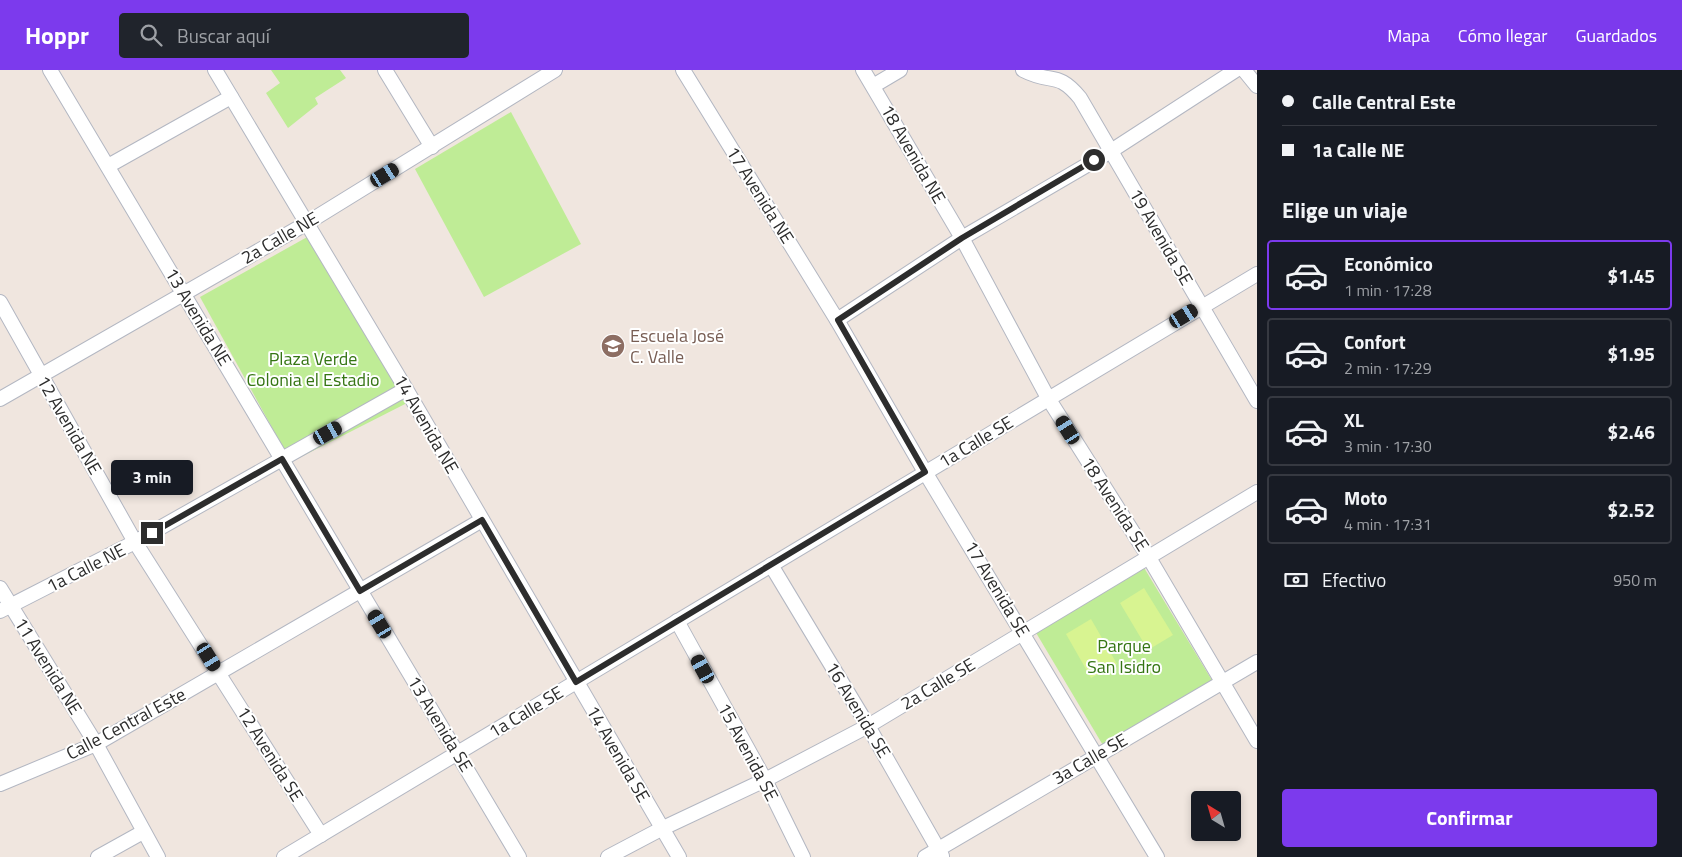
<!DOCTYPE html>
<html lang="es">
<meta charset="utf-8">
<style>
body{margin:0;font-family:"Titillium Web",sans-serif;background:#20242c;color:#f1f3f6;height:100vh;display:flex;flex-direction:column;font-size:19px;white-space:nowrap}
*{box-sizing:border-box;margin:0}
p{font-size:16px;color:#9ea1a6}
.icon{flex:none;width:28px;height:28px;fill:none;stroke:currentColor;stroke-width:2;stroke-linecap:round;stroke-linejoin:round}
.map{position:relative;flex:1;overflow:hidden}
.side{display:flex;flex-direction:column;background:#171b24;width:425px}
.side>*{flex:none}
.banner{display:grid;align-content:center;height:110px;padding:0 25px;background:#171b24}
.needle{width:32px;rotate:323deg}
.fabs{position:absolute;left:1191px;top:721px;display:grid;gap:10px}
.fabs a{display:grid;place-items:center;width:50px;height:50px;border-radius:5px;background:#171b24;box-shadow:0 2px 8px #0003;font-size:25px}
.end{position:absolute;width:22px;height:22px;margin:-11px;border:6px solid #2d2d2d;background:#fff;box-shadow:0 0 0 2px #fff}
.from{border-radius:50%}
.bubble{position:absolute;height:35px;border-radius:5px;background:#171b24;box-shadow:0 2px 8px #0003;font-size:16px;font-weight:700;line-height:35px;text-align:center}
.car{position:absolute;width:15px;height:30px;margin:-15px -8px;border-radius:6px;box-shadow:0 0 4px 1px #0007;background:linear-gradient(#222 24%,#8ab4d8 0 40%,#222 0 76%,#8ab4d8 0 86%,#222 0)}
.banner b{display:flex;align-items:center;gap:18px;height:48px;font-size:19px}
.banner b+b{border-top:1px solid #363941}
.banner i{width:12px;height:12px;background:#f1f3f6}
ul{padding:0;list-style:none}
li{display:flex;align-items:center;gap:15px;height:70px;margin:0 10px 8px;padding:0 15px;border:2px solid #363941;border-radius:5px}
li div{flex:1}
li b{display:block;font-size:19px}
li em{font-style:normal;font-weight:700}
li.selected{border-color:#7c3aed}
li>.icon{width:45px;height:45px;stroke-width:1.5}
h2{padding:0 25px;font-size:22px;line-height:60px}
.pay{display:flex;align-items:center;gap:12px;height:55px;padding:0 25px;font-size:19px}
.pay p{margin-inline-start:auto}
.button{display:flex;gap:10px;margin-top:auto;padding:10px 25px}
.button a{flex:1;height:58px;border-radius:5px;background:#7c3aed;color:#fff;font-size:20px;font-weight:700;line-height:58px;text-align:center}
header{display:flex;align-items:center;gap:30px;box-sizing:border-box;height:70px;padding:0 25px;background:#7c3aed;color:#fff}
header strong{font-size:24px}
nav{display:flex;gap:28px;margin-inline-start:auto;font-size:18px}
.search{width:350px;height:45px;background:#20242c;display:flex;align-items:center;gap:12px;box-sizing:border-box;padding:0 18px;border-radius:5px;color:#9ea1a6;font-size:19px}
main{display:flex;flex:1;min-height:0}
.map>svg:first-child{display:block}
.green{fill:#bfec96}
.pitch{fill:#d8f491}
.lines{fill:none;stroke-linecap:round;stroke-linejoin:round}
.minor-casing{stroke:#b3b7c2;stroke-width:16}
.minor{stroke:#fff;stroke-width:14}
.route{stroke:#2d2d2d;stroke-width:6}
.labels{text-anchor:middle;stroke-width:4;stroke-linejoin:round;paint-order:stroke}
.street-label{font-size:18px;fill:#2d2d2d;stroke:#fff}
.education-label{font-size:18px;fill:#785e54;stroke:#fff;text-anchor:start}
.park-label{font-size:18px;fill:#357513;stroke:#fff}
</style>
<header>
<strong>Hoppr</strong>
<div class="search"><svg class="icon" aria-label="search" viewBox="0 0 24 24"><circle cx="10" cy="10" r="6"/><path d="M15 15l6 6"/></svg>Buscar aquí</div>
<nav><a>Mapa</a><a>Cómo llegar</a><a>Guardados</a></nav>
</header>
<main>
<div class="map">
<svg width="1257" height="787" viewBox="0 0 1257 787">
<rect width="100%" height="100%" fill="#f0e6df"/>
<g class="green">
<polygon points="271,0 340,0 346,8 315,28 318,34 288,58 266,23 280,13"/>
<polygon points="511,42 581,174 484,227 415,99"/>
<polygon points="309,166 407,333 291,392 200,227"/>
<polygon points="1143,496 1213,612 1104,677 1035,561"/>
</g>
<g class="pitch">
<polygon points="1144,518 1173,565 1148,580 1120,533"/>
<polygon points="1091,549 1117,594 1091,608 1066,564"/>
</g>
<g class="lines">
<g class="minor-casing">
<g id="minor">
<polyline points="50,0 519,787"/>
<polyline points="215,0 406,319 679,787"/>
<polyline points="385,0 432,77"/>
<polyline points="683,0 837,250 925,402 1157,787"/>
<polyline points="863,0 962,168 1048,328 1148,486 1257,671"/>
<path d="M 1023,0 C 1052,15 1057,0 1080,28 L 1257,331"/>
<polyline points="1244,0 1257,16"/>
<polyline points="873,16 900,0"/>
<polyline points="108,96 231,27"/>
<polyline points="0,232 135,472 321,765"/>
<polyline points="837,250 962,168 1111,81 1236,0"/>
<polyline points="0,329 307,153 555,0"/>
<polyline points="771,495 868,656 942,786"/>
<polyline points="0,518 96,674 158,787"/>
<polyline points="0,541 135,472 406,319"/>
<polyline points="677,551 765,710 803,787"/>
<polyline points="0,714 96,674 482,450"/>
<polyline points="98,787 143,762"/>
<polyline points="284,787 1257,204"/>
<polyline points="608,787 661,759 765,710 868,656 1257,422"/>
<polyline points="925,787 1257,592"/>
</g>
</g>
<use href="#minor" class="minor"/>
</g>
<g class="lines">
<polyline class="route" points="152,463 282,389 360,521 482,450 576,612 925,402 838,250 962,168 1094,90"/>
</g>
<defs>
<g id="school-disc" transform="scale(1.25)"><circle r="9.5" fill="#8d6e63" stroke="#fff"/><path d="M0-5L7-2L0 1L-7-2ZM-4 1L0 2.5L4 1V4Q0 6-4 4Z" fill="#fff"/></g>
</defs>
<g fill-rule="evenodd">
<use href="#school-disc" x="613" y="276"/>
</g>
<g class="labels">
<g class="street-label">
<text transform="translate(913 84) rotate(60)" y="6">18 Avenida NE</text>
<text transform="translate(760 125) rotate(58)" y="6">17 Avenida NE</text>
<text transform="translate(1161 167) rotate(60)" y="6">19 Avenida SE</text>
<text transform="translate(280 168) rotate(-30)" y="6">2a Calle NE</text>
<text transform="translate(198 247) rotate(59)" y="6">13 Avenida NE</text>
<text transform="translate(426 354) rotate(60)" y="6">14 Avenida NE</text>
<text transform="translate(69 355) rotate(60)" y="6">12 Avenida NE</text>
<text transform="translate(976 372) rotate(-31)" y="6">1a Calle SE</text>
<text transform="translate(1115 434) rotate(57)" y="6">18 Avenida SE</text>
<text transform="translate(86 498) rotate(-27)" y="6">1a Calle NE</text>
<text transform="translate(997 519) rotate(59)" y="6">17 Avenida SE</text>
<text transform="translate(48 596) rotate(58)" y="6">11 Avenida NE</text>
<text transform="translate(938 614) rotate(-31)" y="6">2a Calle SE</text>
<text transform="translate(858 640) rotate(59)" y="6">16 Avenida SE</text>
<text transform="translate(526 642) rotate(-31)" y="6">1a Calle SE</text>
<text transform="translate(126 654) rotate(-28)" y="6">Calle Central Este</text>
<text transform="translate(440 654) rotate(59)" y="6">13 Avenida SE</text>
<text transform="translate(748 682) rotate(62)" y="6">15 Avenida SE</text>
<text transform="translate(270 684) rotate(58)" y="6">12 Avenida SE</text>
<text transform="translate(618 684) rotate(60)" y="6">14 Avenida SE</text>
<text transform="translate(1090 689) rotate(-30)" y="6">3a Calle SE</text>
</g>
<g class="education-label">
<text x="630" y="272">Escuela José<tspan x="630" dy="21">C. Valle</tspan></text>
</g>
<g class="park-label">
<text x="313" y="295">Plaza Verde<tspan x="313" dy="21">Colonia el Estadio</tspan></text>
<text x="1124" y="582">Parque<tspan x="1124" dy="21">San Isidro</tspan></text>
</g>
</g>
</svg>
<div class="fabs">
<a><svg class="needle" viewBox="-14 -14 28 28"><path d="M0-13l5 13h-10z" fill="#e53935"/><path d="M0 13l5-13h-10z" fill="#9ea1a6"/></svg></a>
</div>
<i class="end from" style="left:1094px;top:90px"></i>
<i class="end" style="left:152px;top:463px"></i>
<div class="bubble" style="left:111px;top:390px;width:82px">3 min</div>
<i class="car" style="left:385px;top:105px;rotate:59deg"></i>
<i class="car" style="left:1184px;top:246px;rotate:59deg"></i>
<i class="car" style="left:1068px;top:360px;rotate:328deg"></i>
<i class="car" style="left:328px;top:363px;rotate:61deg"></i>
<i class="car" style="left:380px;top:554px;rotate:329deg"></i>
<i class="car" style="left:209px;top:587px;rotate:148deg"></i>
<i class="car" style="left:703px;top:599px;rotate:331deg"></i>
</div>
<section class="side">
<div class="banner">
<b><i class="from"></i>Calle Central Este</b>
<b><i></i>1a Calle NE</b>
</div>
<h2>Elige un viaje</h2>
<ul>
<li class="selected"><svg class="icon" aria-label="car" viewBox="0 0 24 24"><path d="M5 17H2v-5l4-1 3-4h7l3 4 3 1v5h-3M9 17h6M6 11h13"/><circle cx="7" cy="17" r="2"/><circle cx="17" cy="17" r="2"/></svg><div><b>Económico</b><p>1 min · 17:28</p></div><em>$1.45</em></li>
<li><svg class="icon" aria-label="car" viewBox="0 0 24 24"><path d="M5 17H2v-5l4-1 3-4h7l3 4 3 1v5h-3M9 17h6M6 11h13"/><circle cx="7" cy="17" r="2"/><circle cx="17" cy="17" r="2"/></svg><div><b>Confort</b><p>2 min · 17:29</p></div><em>$1.95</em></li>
<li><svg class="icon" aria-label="car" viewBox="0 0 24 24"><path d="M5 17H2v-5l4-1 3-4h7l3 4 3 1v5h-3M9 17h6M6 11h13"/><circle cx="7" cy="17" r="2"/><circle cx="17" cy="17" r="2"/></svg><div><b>XL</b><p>3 min · 17:30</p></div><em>$2.46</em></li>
<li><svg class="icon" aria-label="car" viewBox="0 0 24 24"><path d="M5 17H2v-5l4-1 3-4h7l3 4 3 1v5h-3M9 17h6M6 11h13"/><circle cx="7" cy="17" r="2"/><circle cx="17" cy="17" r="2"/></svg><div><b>Moto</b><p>4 min · 17:31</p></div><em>$2.52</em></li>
</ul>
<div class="pay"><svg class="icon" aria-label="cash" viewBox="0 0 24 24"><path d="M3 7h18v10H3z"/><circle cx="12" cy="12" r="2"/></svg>Efectivo<p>950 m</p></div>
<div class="button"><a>Confirmar</a></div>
</section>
</main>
